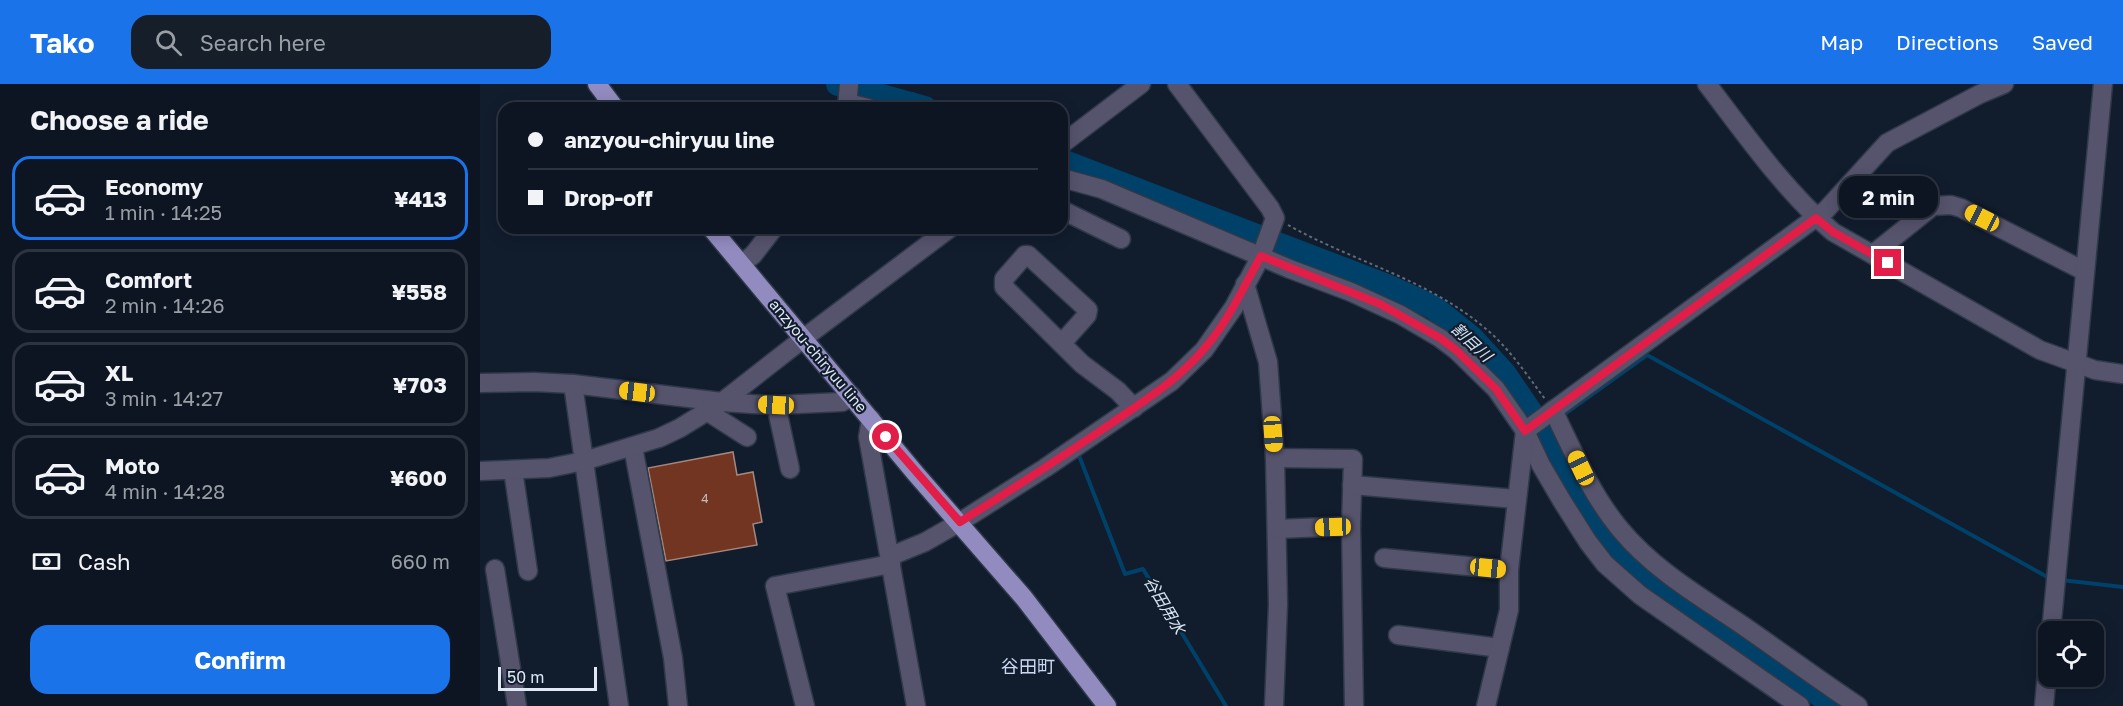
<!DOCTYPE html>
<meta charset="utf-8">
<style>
body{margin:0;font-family:"Golos Text","Noto Sans JP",sans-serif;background:#161e2a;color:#f1f3f6;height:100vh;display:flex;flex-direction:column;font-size:22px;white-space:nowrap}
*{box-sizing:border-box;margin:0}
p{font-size:20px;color:#9a9fa5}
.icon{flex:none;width:33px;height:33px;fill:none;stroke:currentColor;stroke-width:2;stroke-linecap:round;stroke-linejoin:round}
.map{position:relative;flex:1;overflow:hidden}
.details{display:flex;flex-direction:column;background:#0d1522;width:480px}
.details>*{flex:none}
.guide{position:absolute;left:18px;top:18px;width:570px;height:132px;border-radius:18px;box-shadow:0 3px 15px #0003,0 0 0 2px #2d3440;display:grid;align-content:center;height:132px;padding:0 30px;background:#0d1522}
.tools{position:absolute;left:1558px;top:537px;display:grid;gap:12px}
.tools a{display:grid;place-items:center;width:66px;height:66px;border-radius:12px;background:#0d1522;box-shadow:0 3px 15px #0003,0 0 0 2px #2d3440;font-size:30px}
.scale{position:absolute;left:18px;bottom:15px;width:99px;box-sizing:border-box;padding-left:6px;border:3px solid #e0e8f4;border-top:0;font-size:16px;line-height:21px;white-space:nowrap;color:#e0e8f4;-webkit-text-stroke:4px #111c2d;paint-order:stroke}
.end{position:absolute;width:27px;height:27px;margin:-14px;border:8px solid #e11d48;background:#fff;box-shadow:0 0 0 3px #fff}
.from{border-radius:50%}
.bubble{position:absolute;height:42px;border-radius:18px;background:#0d1522;box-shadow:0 3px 15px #0003,0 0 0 2px #2d3440;font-size:20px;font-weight:700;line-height:42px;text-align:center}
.car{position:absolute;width:18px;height:36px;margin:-18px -9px;border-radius:8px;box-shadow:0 0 4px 2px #0007;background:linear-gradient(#f5c518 24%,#345 0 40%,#f5c518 0 76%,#345 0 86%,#f5c518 0)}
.guide b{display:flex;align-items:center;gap:21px;height:57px;font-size:22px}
.guide b+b{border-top:2px solid #2d3440}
.guide i{width:15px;height:15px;background:#f1f3f6}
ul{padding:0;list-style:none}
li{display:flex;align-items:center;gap:18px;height:84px;margin:0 12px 9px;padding:0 18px;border:3px solid #2d3440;border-radius:18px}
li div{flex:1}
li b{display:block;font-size:22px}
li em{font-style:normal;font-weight:700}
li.selected{border-color:#1a73e8}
li>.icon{width:54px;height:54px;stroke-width:1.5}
h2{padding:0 30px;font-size:27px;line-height:72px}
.pay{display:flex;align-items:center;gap:15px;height:66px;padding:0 30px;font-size:22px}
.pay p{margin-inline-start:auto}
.primary-button{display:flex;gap:12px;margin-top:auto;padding:12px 30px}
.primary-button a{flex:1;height:69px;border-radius:18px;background:#1a73e8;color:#fff;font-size:24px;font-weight:700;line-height:69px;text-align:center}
header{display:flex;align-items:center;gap:36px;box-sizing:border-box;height:84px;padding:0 30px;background:#1a73e8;color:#fff}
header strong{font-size:28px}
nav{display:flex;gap:33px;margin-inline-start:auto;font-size:21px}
.search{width:420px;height:54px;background:#161e2a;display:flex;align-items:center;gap:15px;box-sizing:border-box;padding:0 21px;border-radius:18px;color:#9a9fa5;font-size:22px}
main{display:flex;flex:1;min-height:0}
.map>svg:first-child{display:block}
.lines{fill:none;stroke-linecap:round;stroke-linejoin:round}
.stream{stroke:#004169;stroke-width:4}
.river{stroke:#004169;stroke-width:24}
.building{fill:#713521;stroke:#a3877e;stroke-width:1.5}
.minor-casing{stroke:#2e3949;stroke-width:21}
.major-casing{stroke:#2e3949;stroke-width:21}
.path{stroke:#606a79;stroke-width:2;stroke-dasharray:3 3;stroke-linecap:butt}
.minor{stroke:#56536d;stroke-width:18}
.major{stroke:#918bbf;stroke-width:18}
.route{stroke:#e11d48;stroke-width:8}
.labels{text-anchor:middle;stroke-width:4.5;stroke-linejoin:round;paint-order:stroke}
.number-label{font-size:12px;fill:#c4bbbf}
.street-label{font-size:15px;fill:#e0e8f4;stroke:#111c2d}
.water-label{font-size:16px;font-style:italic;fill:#d6e5f2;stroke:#111c2d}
.quarter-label{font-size:18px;fill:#cad8f3;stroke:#111c2d}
</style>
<header>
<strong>Tako</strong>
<div class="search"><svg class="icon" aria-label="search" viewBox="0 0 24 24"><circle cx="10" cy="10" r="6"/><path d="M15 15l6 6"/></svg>Search here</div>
<nav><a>Map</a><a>Directions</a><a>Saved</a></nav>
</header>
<main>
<section class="details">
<h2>Choose a ride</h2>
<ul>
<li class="selected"><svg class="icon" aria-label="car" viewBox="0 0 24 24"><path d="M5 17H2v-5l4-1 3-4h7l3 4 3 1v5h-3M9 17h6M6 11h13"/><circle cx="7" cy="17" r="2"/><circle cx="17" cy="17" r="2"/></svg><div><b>Economy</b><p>1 min · 14:25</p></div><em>¥413</em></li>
<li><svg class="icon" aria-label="car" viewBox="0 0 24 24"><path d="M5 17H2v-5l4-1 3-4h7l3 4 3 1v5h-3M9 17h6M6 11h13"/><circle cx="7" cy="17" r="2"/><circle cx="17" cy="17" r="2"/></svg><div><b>Comfort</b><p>2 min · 14:26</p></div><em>¥558</em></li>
<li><svg class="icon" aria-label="car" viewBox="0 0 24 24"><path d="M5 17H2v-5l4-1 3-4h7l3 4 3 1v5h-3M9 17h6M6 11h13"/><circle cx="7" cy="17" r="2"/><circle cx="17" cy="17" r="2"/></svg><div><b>XL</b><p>3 min · 14:27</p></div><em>¥703</em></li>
<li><svg class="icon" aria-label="car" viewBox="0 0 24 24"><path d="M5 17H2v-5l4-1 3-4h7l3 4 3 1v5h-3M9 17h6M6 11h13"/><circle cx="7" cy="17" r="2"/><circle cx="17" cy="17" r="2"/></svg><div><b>Moto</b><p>4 min · 14:28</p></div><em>¥600</em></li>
</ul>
<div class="pay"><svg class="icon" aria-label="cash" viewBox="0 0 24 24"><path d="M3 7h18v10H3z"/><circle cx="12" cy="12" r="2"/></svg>Cash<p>660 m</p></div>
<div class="primary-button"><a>Confirm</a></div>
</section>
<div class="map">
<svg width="1643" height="622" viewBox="0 0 1643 622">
<rect width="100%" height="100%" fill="#111c2d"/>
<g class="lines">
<g class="stream">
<polyline points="432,19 433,10"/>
<polyline points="1086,329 1167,271 1571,495"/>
<polyline points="1063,346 1067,342"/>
<polyline points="598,369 645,490 663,485 746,622"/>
<polyline points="1581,496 1643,503"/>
</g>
<g class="river">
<polyline points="358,0 445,24"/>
<polyline points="582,77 907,202 953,223 992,254 1024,289 1063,346 1118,441 1159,484 1355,622"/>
</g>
</g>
<polygon class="building" points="253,368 257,391 273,388 282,438 273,440 277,461 186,477 168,384"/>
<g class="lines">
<g class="minor-casing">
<g id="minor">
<path d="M 1227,0 C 1266,51 1304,106 1353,148 L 1560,266 L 1615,286 L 1643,290"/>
<polyline points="368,19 388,24"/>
<polyline points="367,24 369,0"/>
<polyline points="582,60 661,0"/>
<polyline points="582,94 622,105 810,185 871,208 921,231 960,254 976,266 1016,305 1045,347 1061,381 1082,417 1108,458 1125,480 1160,511 1320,622"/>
<polyline points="582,126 641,155"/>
<polyline points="1393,170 1453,122 1471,121 1481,124 1604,187"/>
<polyline points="261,180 273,171 294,144"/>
<polyline points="765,200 788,278 795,374 798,520 794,622"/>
<polyline points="582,259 607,231 608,226 548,171 545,171 524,195 524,203 602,280 638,307 654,324"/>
<polyline points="0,299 54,298 93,300 242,318 272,320 296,321 362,318 372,312"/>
<polyline points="93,300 139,622"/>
<polyline points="296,321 310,385"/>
<path d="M 1073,326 C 1093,367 1111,410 1140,445 C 1174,486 1219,512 1262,541 C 1301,568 1339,596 1378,622"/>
<polyline points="228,328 267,353"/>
<polyline points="391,335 388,353 436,622"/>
<polyline points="1045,347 1346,126 1407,59 1500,10 1524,0"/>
<polyline points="153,363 193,574 198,622"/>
<polyline points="795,374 873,375 871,442 874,622"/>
<polyline points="33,386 48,487"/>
<polyline points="0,387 69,384 104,377 179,354 200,344 242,318 324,254 470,144"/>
<polyline points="872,401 1036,415"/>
<polyline points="797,445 871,442"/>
<polyline points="411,472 445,458 480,438 565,384 692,297 724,266 754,223 781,172 795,134 790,124 697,0"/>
<polyline points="904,474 1029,486"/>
<polyline points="15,485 37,622"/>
<polyline points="1571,548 1623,0"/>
<polyline points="918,551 1020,564"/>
<polyline points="325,622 295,502 411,480"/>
<polyline points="1006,622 1029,526 1029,486 1045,347"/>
<polyline points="1564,622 1569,565"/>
</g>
</g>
<g class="major-casing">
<g id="major">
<polyline points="117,0 135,24"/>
<polyline points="231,144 436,390 544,514 627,622"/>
</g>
</g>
<path class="path" d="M 808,141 C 874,178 948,195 1006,245 C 1029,264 1047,291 1065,315"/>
<use href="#minor" class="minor"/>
<use href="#major" class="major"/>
</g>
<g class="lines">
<path class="route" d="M 406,353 L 480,438 C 531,406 582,373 632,339 C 665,316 698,296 724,265 C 748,238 763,204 781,172 L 900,220 L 960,254 L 976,266 L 1016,305 L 1045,347 L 1336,134 L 1353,148 L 1408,179"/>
</g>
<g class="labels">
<g class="number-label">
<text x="225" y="419">4</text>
</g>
<g class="street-label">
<text transform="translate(338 272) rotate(50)" y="5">anzyou-chiryuu line</text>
</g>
<g class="water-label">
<text transform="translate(992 258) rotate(43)" y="6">割目川</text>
<text transform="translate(685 521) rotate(59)" y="6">谷田用水</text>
</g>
<g class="quarter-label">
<text x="548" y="589">谷田町</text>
</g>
</g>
</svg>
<div class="tools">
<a><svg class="icon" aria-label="locate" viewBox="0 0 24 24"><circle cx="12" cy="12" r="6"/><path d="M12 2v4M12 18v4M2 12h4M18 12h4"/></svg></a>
</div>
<div class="scale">50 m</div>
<i class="end from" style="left:406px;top:353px"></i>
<i class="end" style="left:1408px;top:179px"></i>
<div class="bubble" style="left:1359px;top:92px;width:99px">2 min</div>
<i class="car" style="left:1502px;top:134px;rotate:297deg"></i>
<i class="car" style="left:157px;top:308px;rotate:277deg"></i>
<i class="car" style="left:296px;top:321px;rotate:273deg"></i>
<i class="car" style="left:793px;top:350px;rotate:176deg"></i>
<i class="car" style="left:1101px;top:384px;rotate:335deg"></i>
<i class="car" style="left:853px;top:443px;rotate:268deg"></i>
<i class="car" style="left:1008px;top:484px;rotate:96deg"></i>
<div class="guide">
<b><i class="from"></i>anzyou-chiryuu line</b>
<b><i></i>Drop-off</b>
</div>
</div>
</main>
